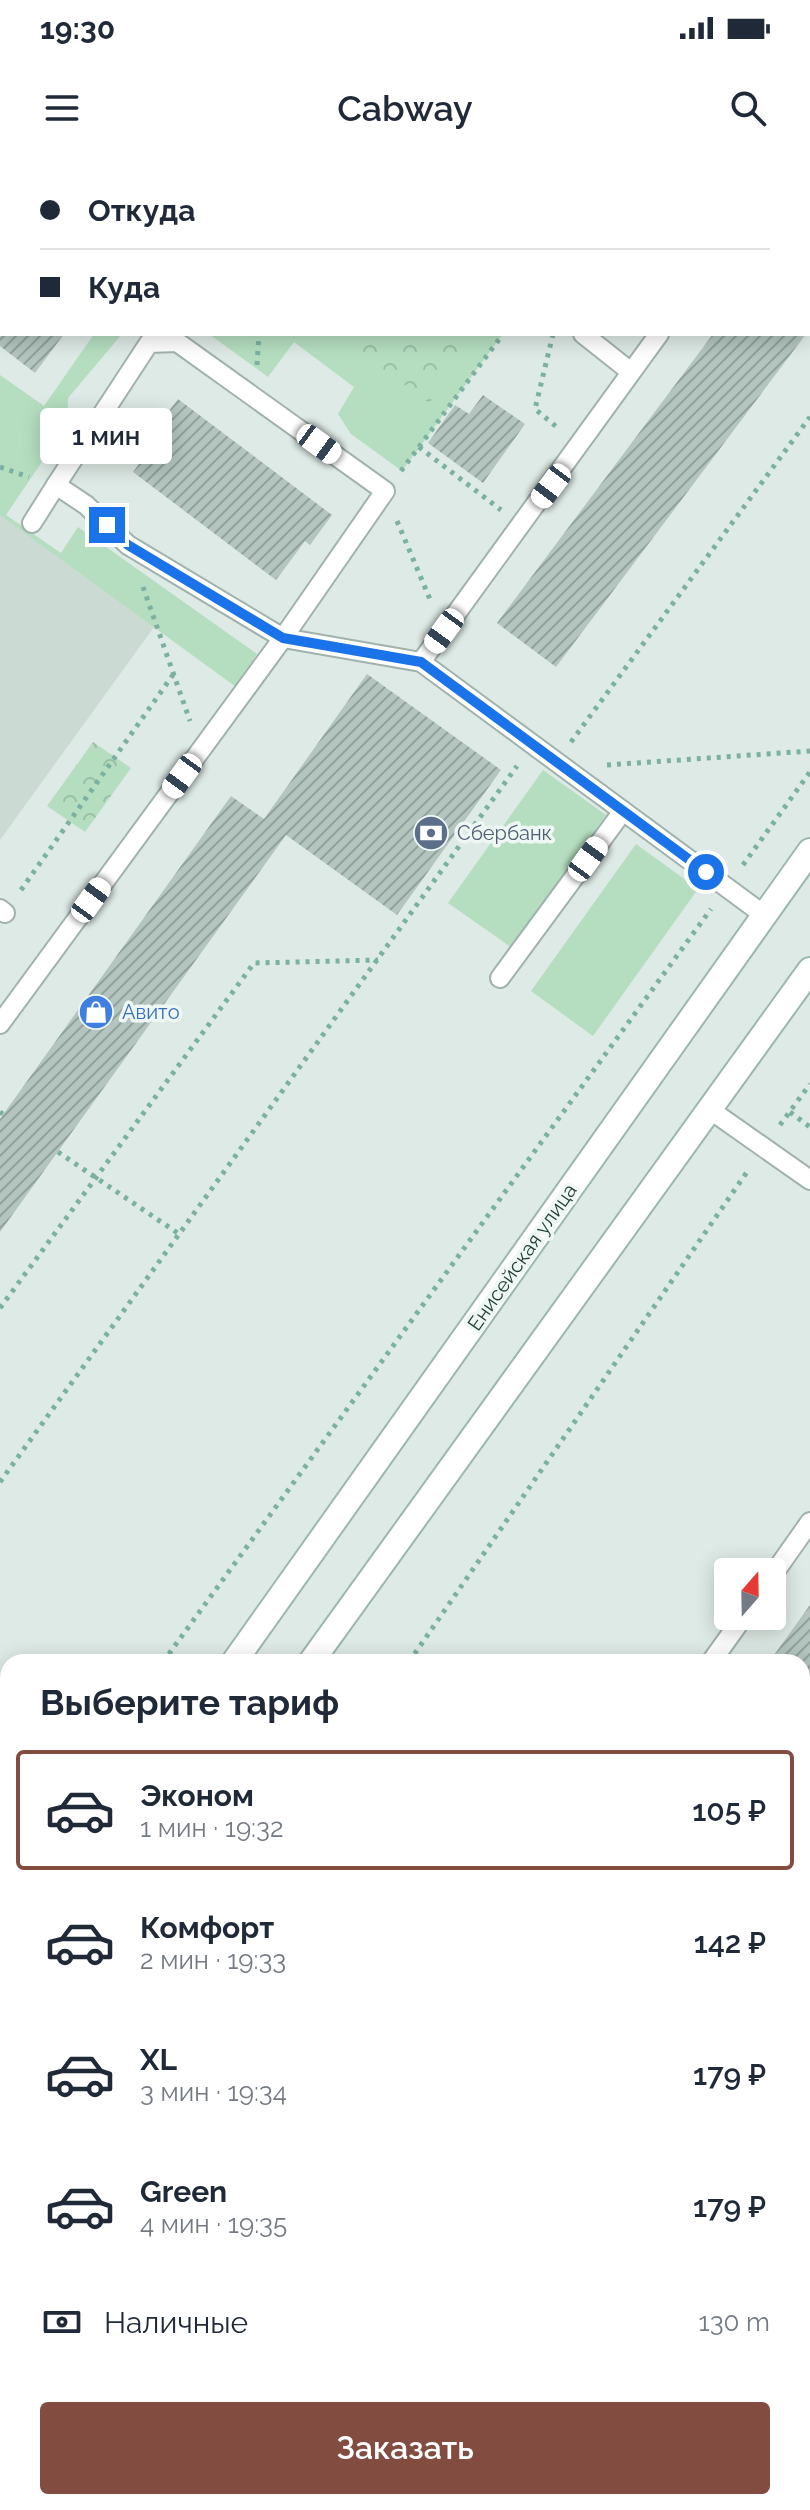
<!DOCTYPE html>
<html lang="ru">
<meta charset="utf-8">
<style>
body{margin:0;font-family:Raleway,sans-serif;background:#f2f2f3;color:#1f2937;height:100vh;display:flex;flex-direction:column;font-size:30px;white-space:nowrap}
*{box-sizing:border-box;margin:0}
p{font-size:26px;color:#747a83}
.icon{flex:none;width:44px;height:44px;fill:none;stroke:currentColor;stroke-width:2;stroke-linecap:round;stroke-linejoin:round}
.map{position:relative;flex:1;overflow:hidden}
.details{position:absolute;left:0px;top:1494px;width:810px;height:856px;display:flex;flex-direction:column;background:#fff;border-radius:24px 24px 0 0;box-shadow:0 4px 20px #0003}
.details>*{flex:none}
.banner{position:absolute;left:0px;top:0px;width:810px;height:176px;box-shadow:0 4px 20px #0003;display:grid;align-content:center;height:176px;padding:0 40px;background:#fff}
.needle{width:52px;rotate:20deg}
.fabs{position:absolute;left:714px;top:1398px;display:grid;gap:16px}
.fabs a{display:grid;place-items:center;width:72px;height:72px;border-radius:8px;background:#fff;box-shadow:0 4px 20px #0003;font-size:40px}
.end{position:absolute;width:36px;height:36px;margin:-18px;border:10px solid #1a73e8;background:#fff;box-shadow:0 0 0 4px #fff}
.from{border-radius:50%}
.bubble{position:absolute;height:56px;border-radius:8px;background:#fff;box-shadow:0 4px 20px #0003;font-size:26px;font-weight:600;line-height:56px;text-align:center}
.car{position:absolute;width:24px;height:48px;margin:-24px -12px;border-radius:10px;box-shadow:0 0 6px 2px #0007;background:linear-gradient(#fff 24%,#345 0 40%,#fff 0 76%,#345 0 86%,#fff 0)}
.banner b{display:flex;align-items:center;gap:28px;height:76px;font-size:30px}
.banner b+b{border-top:2px solid #e0e1e3}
.banner i{width:20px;height:20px;background:#1f2937}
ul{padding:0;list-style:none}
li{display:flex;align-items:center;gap:24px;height:120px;margin:0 16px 12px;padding:0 24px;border:4px solid transparent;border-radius:8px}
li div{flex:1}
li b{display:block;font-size:30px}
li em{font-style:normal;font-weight:600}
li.active{border-color:#824c40}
li>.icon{width:72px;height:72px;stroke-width:1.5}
h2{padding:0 40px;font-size:36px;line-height:96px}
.pay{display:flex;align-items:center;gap:20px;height:88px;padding:0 40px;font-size:30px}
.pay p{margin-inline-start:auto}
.button{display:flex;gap:16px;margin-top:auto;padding:16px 40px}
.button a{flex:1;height:92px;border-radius:8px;background:#824c40;color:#fff;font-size:32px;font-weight:600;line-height:92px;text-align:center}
.status{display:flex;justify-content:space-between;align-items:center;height:56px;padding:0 40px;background:#fff;direction:ltr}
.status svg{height:22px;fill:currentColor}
header{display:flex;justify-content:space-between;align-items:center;height:104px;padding:0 40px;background:#fff;font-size:36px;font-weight:600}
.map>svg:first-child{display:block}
.built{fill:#ccdad4}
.grass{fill:#b5dec0}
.park{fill:url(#park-crowns)}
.building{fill:url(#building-hatch)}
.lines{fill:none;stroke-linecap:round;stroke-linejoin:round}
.lane-casing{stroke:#a1b2ac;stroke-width:22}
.secondary-casing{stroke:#9cb7ad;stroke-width:28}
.path{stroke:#7cb0a0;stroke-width:5;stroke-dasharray:4 6;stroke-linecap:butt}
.lane{stroke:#fff;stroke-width:18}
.secondary{stroke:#fff;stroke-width:24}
.route{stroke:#1a73e8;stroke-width:10}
.labels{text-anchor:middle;stroke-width:7;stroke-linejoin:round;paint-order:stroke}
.service-label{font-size:20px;fill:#4e5e75;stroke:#eef7f3;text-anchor:start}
.shop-label{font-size:20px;fill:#366cbe;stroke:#eef7f3;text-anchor:start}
.street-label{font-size:20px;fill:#1e3b33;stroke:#eef7f3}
</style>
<div class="status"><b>19:30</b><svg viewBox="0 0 49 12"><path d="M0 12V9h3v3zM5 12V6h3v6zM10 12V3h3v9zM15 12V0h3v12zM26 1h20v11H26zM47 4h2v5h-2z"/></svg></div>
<header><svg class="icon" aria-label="menu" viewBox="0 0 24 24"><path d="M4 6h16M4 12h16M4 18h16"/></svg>Cabway<svg class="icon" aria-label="search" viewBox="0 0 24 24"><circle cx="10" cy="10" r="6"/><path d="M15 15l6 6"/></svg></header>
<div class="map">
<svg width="810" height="2350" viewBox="0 0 810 2350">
<defs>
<pattern id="park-crowns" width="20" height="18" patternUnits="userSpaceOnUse" patternTransform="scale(2)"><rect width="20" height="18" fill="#b5dec0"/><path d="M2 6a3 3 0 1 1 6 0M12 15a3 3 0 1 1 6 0" fill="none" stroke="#9bbfa5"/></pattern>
<pattern id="building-hatch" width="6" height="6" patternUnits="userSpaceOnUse" patternTransform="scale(2)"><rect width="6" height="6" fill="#b3c5be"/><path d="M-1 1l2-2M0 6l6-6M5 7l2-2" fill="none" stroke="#91a19b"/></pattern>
</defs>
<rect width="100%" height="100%" fill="#deeae5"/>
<polygon class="built" points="0,354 154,467 0,680"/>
<g class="grass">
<polygon points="0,0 57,0 2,2 0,80"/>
<polygon points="221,0 355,0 358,2 219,2"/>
<polygon points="94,174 122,174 68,238 67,265 6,355 61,393 78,367 257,494 236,527 0,355 0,215 44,246"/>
<polygon points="209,174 503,174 402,311 351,274 338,254 354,227 294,182 268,217"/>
<polygon points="543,610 606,655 512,788 448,743"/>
<polygon points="636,684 698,729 593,876 531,831"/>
<polygon points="6,2097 8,2342 106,2342 116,2350 0,2350 0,2106"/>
</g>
<g class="park">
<polygon points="336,174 480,174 429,243"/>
<polygon points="93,582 131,608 85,672 47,646"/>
<polygon points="802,2254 810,2260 810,2350 799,2350 787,2342 802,2342"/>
</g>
<g class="building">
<polygon points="0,174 64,174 35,213 0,186"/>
<polygon points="713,174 806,174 556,507 497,463"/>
<polygon points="483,235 525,264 483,323 428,283 455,245 469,254"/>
<polygon points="178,239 332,355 310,385 305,381 276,420 133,312 162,273 156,268"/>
<polygon points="367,514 501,610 397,755 286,675 0,1072 0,959 231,636 264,659"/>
<polygon points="810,1445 810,1569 802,1580 802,1502 769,1502"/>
<polygon points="802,1898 810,1904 810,1982 802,1977"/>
<polygon points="145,2342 161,2342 155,2350"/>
</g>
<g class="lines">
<g class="lane-casing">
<g id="lane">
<polyline points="355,0 358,2"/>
<polyline points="652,0 655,2"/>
<polyline points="583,174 631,212"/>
<polyline points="32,363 56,325"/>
<polyline points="421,502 659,174"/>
<polyline points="0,749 5,753"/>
<polyline points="500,818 623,651"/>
<polyline points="0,864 283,478 385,331 177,182 149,183 56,325 86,345 128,385 283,478 421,502 764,755"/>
<polyline points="709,949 810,1020"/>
<polyline points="772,1416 810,1362"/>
<polyline points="711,1502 744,1456"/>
<polyline points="0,1644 8,1649"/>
<polyline points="802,1708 810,1697"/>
<polyline points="802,1863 810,1868"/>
<polyline points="802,2032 810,2038"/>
<polyline points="276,2342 287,2350"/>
<polyline points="221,2350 229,2342"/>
</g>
</g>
<g class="secondary-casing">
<g id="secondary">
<polyline points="234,1502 810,691"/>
<polyline points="311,1502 810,810"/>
<polyline points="0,1832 8,1820"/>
<polyline points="0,1940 8,1928"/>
</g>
</g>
<g class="path">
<polyline points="42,2 49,0"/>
<polyline points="603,2 604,0"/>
<polyline points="0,41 2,38"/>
<polyline points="553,174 535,249 558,268"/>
<polyline points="257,205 259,174"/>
<polyline points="419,287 501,350"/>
<polyline points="0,307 29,317"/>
<polyline points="401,311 503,174"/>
<polyline points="397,361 432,444"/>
<polyline points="143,427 190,561"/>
<polyline points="571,582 810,257"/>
<polyline points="607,605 810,591"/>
<polyline points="743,705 810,612"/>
<polyline points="21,730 175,512"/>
<polyline points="0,952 3,954"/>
<polyline points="790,952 810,967"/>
<polyline points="780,965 810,924"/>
<polyline points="58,992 179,1074"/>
<polyline points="0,1148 254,803 378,800"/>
<polyline points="0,1322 517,606"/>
<polyline points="163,1502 711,749"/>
<polyline points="409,1502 749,1009"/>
<polyline points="0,1730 8,1719"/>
<polyline points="0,2068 8,2058"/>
<polyline points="0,2070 8,2076"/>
<polyline points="802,2215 810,2216"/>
<polyline points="0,2243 8,2246"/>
<polyline points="133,2342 143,2350"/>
<polyline points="10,2350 10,2342"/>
<polyline points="44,2350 47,2342"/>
</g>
<use href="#lane" class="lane"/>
<use href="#secondary" class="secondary"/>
</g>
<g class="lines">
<polyline class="route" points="107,365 128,385 283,478 421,502 706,712"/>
</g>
<defs>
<g id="bank-disc" transform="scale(1.8)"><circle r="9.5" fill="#5c6f8a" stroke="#eef7f3"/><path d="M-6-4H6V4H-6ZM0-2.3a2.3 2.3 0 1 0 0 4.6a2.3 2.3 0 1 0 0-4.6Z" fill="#fff"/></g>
<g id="shop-disc" transform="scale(1.8)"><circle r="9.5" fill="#3f7fe0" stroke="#eef7f3"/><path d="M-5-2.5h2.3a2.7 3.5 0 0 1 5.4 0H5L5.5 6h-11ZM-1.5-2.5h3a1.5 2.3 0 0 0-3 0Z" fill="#fff"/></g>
</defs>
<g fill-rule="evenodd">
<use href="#bank-disc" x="431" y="673"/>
<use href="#shop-disc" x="96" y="852"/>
</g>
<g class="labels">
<g class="service-label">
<text x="457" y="680">Сбербанк</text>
</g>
<g class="shop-label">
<text x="122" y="859">Авито</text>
</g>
<g class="street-label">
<text transform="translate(522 1097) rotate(-55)" y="7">Енисейская улица</text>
</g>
</g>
</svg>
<div class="fabs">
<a><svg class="needle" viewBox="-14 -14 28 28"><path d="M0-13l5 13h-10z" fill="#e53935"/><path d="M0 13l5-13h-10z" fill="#747a83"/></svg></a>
</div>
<i class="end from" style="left:706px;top:712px"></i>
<i class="end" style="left:107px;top:365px"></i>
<div class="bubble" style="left:40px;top:248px;width:132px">1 мин</div>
<i class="car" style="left:319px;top:284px;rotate:126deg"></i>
<i class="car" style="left:551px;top:326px;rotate:217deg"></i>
<i class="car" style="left:444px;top:471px;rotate:216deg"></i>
<i class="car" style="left:182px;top:616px;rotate:216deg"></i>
<i class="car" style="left:588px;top:699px;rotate:36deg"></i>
<i class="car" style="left:91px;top:740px;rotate:36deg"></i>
<div class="banner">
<b><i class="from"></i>Откуда</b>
<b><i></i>Куда</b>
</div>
<section class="details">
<h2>Выберите тариф</h2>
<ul>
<li class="active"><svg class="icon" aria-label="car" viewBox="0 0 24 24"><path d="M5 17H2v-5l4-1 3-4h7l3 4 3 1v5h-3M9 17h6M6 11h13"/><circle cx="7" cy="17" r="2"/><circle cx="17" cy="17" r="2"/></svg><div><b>Эконом</b><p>1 мин · 19:32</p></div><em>105 ₽</em></li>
<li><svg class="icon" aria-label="car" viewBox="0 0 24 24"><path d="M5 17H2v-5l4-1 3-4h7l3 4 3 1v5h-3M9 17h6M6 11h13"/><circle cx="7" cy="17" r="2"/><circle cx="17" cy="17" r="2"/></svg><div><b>Комфорт</b><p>2 мин · 19:33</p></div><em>142 ₽</em></li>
<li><svg class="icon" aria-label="car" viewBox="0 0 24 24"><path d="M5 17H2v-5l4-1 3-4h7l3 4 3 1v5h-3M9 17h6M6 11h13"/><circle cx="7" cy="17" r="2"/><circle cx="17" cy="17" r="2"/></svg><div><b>XL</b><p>3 мин · 19:34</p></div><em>179 ₽</em></li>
<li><svg class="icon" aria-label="car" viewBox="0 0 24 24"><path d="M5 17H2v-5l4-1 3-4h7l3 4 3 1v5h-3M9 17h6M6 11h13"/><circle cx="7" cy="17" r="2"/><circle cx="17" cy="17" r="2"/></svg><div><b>Green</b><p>4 мин · 19:35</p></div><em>179 ₽</em></li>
</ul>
<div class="pay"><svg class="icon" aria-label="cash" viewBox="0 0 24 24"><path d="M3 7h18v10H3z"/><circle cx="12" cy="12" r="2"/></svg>Наличные<p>130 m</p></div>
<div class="button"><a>Заказать</a></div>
</section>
</div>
